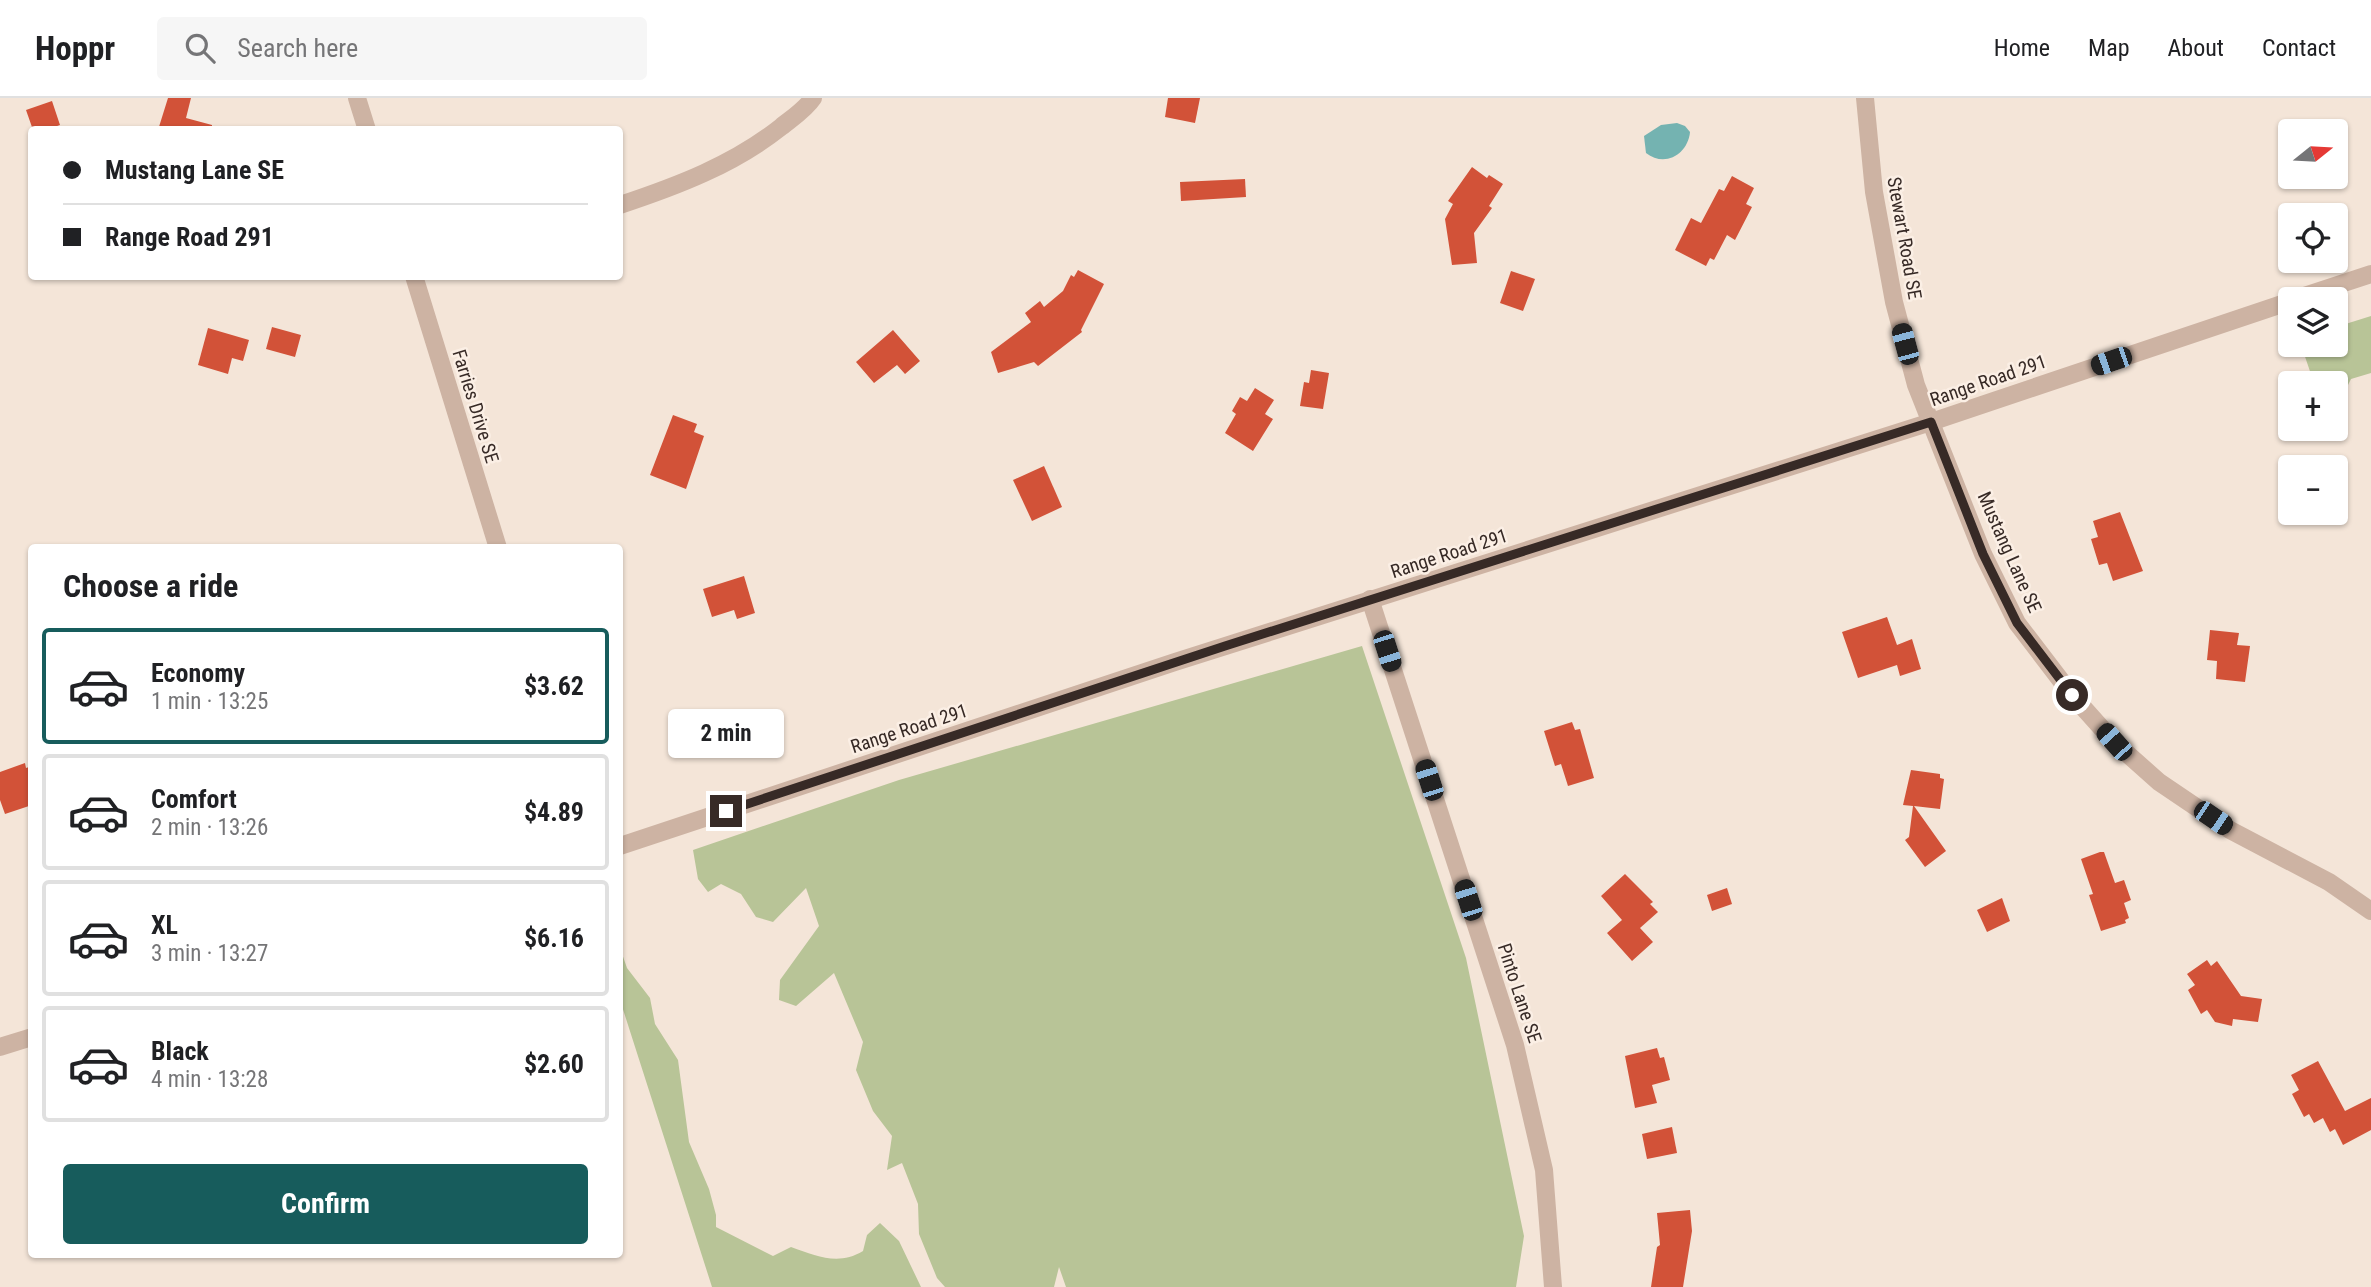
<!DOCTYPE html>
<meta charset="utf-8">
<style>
body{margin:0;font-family:"Roboto Condensed",sans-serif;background:#f6f6f6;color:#202124;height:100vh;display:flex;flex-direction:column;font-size:26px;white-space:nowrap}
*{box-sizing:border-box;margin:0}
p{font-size:23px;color:#757577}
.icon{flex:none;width:38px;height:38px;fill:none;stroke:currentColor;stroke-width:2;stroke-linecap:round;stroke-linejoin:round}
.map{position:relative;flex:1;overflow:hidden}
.panel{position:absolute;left:28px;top:446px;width:595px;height:714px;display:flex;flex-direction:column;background:#fff;border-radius:7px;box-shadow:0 2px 5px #0004}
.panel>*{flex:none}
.hud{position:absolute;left:28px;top:28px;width:595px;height:154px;border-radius:7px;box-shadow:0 2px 5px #0004;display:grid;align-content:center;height:154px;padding:0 35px;background:#fff}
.needle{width:46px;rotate:72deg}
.fabs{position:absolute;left:2278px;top:21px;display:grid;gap:14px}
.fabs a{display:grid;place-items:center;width:70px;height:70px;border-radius:7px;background:#fff;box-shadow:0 2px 5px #0004;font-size:35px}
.end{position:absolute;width:32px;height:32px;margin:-16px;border:9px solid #372a26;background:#fff;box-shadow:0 0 0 4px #fff}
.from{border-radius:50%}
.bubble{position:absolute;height:49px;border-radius:7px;background:#fff;box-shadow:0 2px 5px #0004;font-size:23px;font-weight:700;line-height:49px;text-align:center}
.car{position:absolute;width:21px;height:42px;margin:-21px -10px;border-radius:9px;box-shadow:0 0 5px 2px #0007;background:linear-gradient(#222 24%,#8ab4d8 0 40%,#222 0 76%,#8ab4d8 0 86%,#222 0)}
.hud b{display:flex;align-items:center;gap:24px;height:66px;font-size:26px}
.hud b+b{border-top:2px solid #e0e0e0}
.hud i{width:18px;height:18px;background:#202124}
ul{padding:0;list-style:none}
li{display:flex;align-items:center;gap:21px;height:116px;margin:0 14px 10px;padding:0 21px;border:4px solid #e0e0e0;border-radius:7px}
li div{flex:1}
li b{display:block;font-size:26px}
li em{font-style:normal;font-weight:700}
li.selected{border-color:#175c5c}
li>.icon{width:63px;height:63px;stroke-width:1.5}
h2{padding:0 35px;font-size:32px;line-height:84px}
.cta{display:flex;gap:14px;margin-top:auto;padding:14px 35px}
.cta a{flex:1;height:80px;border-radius:7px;background:#175c5c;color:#fff;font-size:28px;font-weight:700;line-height:80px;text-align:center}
header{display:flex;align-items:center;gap:42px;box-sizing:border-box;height:98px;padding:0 35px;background:#fff;border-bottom:2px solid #e0e0e0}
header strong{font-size:33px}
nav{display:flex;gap:38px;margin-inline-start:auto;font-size:24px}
.search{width:490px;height:63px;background:#f6f6f6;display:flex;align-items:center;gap:18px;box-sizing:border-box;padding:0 24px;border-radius:7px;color:#757577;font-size:26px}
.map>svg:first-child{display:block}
.green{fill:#b8c497}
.water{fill:#74b3b1}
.building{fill:#d25238}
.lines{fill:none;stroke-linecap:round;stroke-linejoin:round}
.minor{stroke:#cdb3a3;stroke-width:18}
.route{stroke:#372a26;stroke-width:9}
.labels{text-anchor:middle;stroke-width:5;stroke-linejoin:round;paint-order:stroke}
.street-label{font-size:19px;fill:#372a26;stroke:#fbefe5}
</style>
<header>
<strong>Hoppr</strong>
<div class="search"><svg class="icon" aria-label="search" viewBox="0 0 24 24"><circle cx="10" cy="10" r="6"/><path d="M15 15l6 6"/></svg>Search here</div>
<nav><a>Home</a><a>Map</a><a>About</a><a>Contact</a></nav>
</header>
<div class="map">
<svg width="2371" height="1189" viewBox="0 0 2371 1189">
<rect width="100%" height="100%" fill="#f4e5d8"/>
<g class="green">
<polygon points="2371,218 2371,275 2351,281 2336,311 2336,285 2314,285 2301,247 2336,247 2336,229"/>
<polygon points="1362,548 1466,860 1524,1138 1516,1189 1066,1189 1059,1169 1054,1189 945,1189 937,1180 919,1136 918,1106 902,1065 887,1072 892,1038 873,1013 856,972 863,944 834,875 796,908 779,902 780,882 819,828 806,790 773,824 756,819 741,796 721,786 708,794 698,781 693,752 899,682"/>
<path d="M 620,850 L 627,870 L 650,900 L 655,926 L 678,962 L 689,1044 L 709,1091 L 716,1117 L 716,1129 L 773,1158 L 791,1149 C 817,1158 838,1168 863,1153 L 867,1137 L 880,1125 L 899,1143 L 921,1189 L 712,1189 L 620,902 Z"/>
</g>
<path class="water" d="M 1677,25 L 1685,28 L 1690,34 C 1688,56 1665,70 1646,55 L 1644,38 L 1661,27 Z"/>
<g class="building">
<polygon points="168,0 191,0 186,20 212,27 212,32 158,32"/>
<polygon points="1168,0 1200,0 1195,25 1165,19"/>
<polygon points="52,3 60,27 46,32 33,32 26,12"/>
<polygon points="1472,69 1487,80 1489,77 1503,86 1489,108 1492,110 1474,135 1477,165 1452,167 1445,121 1453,106 1448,103"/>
<polygon points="1732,78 1754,90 1746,106 1752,109 1735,142 1727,137 1714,162 1710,160 1706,168 1675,152 1691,120 1701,125 1719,91 1724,93"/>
<polygon points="1245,81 1246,99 1181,103 1180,84"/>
<polygon points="1078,172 1104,186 1081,232 1082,234 1038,268 1034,264 998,275 991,254 1031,224 1025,215 1040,203 1044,209 1063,193 1071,177 1074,179"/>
<polygon points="1511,173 1535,181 1523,213 1500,205"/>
<polygon points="272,229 301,237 295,259 266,251"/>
<polygon points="208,230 249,242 243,263 232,260 228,276 198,267"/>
<polygon points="893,232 920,263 905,276 897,267 874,285 856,264"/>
<polygon points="1311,272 1329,275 1323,311 1300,308 1304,284 1309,285"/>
<polygon points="1255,290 1274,302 1265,316 1273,321 1253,353 1225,335 1236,316 1232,313 1240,299 1247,303"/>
<polygon points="673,317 697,326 694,334 704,338 686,391 650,377"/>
<polygon points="1044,368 1062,409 1032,423 1013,382"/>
<polygon points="2120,414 2143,473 2113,483 2107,465 2099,467 2091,441 2098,439 2093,423"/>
<polygon points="744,478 755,515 737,521 734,512 712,519 703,491"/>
<polygon points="1887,519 1897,547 1912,541 1921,571 1900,578 1897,567 1858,580 1842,534"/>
<polygon points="2210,532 2239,535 2237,547 2250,548 2245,584 2216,581 2217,563 2207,562"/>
<polygon points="1572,624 1575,632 1580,631 1594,680 1568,688 1561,666 1555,668 1544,633"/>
<polygon points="25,665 26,670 32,668 32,707 5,716 0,702 0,674"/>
<polygon points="1911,672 1940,676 1940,680 1944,681 1940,711 1914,708 1946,753 1925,769 1905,742 1909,739 1913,708 1903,707"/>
<polygon points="2100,754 2104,754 2115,785 2124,782 2131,802 2124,805 2129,820 2125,822 2126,825 2101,833 2089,797 2093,796 2081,761"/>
<polygon points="1625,776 1653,804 1650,806 1658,814 1640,830 1653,844 1632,863 1607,835 1622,822 1601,798"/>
<polygon points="1727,790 1732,806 1712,813 1707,797"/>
<polygon points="2002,800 2010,823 1987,834 1977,812"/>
<polygon points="2207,862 2211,868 2217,863 2241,898 2262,901 2258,924 2233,921 2232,928 2215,924 2207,912 2201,916 2188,892 2195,887 2187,876"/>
<polygon points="1657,950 1660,960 1664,959 1670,982 1652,987 1657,1005 1635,1010 1625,958"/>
<polygon points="2318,963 2345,1013 2371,1000 2371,1032 2343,1047 2335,1031 2330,1034 2323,1020 2314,1025 2309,1016 2304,1019 2292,996 2299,992 2291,977"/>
<polygon points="1672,1029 1677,1055 1647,1061 1642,1036"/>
<polygon points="1690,1112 1692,1133 1683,1189 1651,1189 1657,1149 1660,1147 1657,1115"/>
</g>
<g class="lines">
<g class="minor">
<polyline points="357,0 367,32"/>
<polyline points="1865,0 1874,94 1894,204 1916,287 1983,456 2017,525 2072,597 2114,644 2159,684 2230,732 2329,784 2371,813"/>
<path d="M 620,107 C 677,88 733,67 781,29 C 792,20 805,12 813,0"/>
<polyline points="414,178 498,450"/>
<polyline points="2295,201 2371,176"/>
<polyline points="1370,501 1515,947 1544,1072 1553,1189"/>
<polyline points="620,748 1175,564 1931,324 2291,203"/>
<polyline points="0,949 32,939"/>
</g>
</g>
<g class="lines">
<polyline class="route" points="726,713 1225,548 1931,324 1983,456 2017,525 2072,597"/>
</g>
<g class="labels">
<g class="street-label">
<text transform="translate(1905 140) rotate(80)" y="7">Stewart Road SE</text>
<text transform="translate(1988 282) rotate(-19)" y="7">Range Road 291</text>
<text transform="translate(476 308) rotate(73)" y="7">Farries Drive SE</text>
<text transform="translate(2010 454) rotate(66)" y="7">Mustang Lane SE</text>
<text transform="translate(1449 455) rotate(-18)" y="7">Range Road 291</text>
<text transform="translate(909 630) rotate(-18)" y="7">Range Road 291</text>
<text transform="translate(1520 895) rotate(72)" y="7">Pinto Lane SE</text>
</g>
</g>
</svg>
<div class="fabs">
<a><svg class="needle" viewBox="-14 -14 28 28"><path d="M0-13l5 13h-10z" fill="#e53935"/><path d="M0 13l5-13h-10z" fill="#757577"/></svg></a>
<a><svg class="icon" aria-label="locate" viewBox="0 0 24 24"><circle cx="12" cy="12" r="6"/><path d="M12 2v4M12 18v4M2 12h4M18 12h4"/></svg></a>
<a><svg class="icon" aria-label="layers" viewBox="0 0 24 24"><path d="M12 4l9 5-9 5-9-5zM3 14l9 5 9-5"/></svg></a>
<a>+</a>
<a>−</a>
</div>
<i class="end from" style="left:2072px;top:597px"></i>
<i class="end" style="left:726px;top:713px"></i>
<div class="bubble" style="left:668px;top:611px;width:116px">2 min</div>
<i class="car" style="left:1905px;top:246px;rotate:345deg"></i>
<i class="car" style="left:2111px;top:263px;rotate:251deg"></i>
<i class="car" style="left:1387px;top:553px;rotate:162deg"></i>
<i class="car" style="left:2114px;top:644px;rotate:318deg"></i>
<i class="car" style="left:1429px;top:682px;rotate:342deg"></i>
<i class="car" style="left:2213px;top:720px;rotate:124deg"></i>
<i class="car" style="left:1468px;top:802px;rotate:342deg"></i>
<div class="hud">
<b><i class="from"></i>Mustang Lane SE</b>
<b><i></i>Range Road 291</b>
</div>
<section class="panel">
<h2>Choose a ride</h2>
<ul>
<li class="selected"><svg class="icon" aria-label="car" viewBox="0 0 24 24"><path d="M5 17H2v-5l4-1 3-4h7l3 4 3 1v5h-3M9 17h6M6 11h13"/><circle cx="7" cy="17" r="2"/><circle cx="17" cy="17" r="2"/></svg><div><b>Economy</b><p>1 min · 13:25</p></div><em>$3.62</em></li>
<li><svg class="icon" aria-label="car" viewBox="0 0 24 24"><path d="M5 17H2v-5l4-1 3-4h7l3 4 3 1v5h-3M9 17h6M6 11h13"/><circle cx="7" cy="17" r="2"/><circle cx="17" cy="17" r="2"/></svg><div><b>Comfort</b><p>2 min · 13:26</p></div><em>$4.89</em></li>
<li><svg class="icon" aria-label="car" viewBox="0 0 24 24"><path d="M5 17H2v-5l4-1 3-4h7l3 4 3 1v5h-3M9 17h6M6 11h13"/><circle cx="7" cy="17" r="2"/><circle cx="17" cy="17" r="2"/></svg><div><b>XL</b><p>3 min · 13:27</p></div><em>$6.16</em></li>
<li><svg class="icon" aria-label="car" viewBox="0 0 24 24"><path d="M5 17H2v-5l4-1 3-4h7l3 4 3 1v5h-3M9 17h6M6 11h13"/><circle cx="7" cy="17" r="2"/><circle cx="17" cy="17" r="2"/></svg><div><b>Black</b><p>4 min · 13:28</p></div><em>$2.60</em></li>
</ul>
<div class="cta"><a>Confirm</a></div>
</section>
</div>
